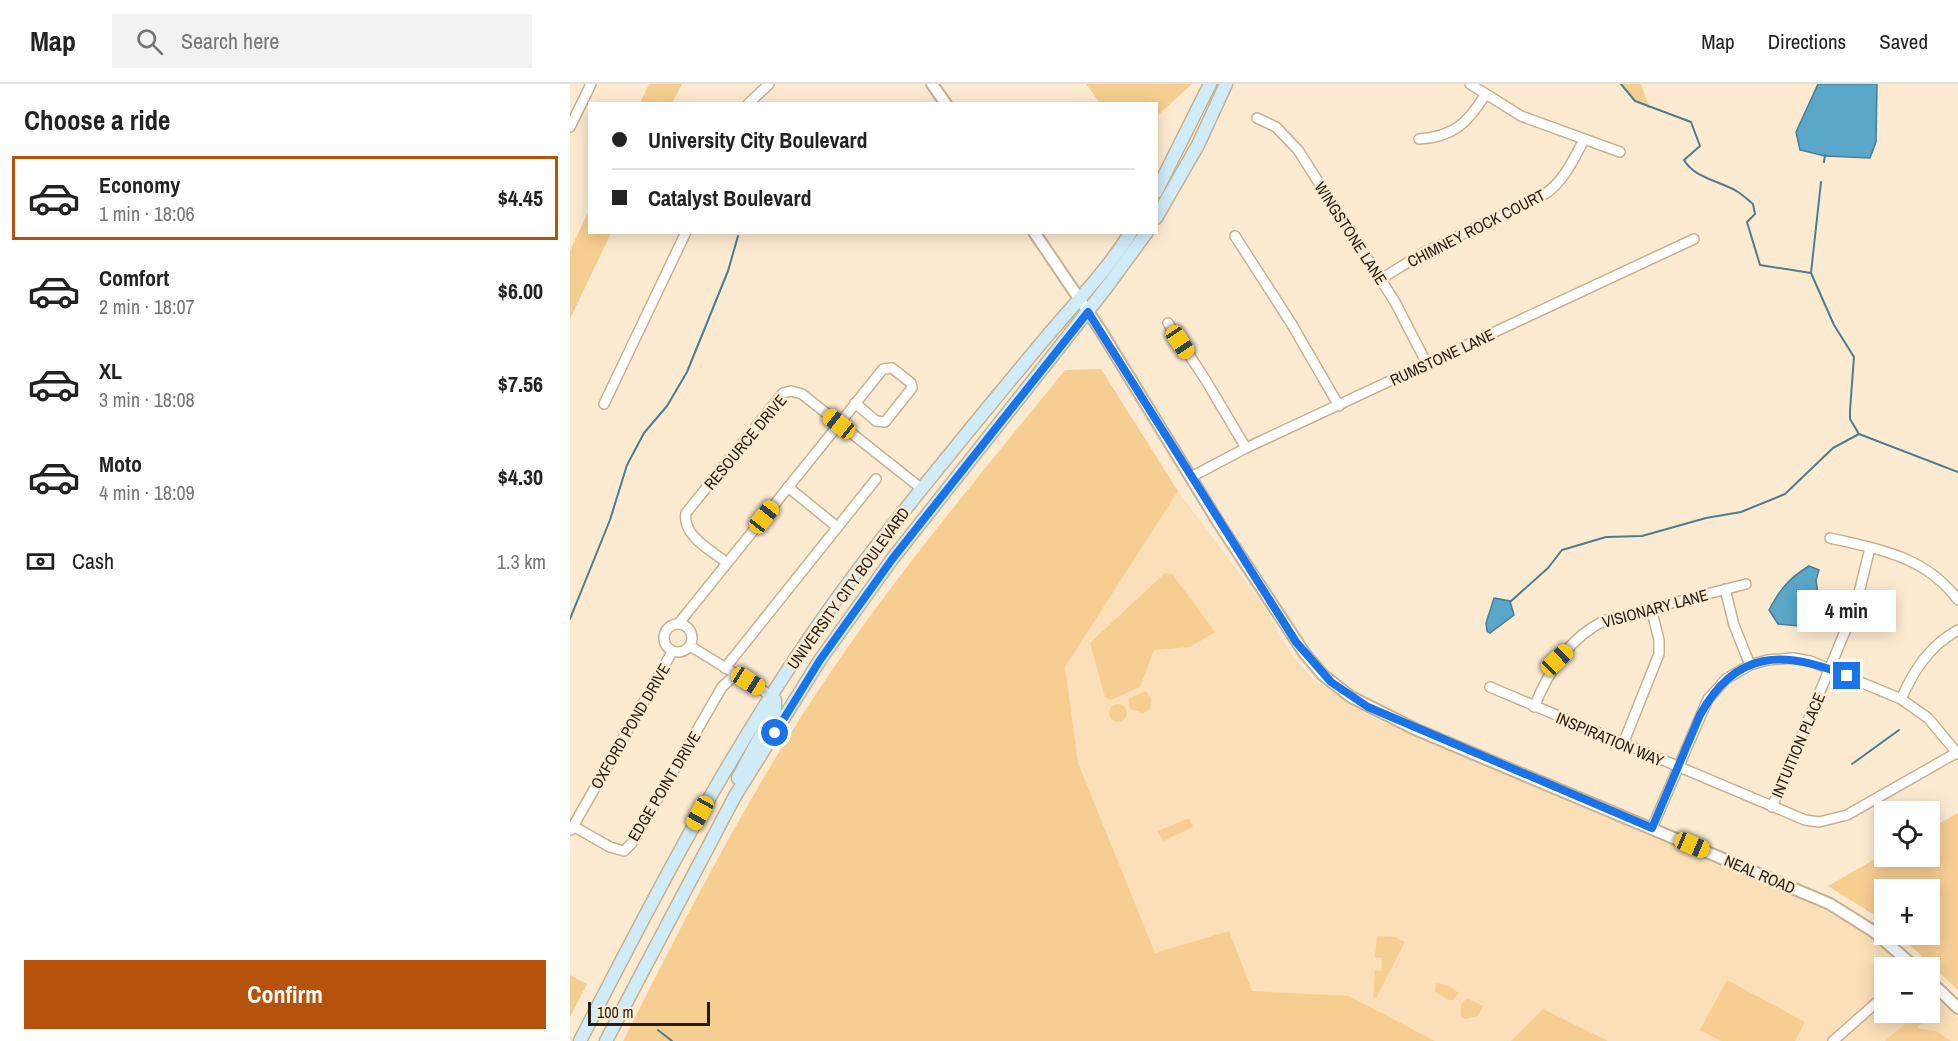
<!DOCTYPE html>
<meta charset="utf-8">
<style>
body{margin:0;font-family:"Archivo Narrow",sans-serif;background:#f2f2f2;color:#222;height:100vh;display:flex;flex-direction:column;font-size:22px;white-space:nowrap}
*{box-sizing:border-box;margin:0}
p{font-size:20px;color:#767676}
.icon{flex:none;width:33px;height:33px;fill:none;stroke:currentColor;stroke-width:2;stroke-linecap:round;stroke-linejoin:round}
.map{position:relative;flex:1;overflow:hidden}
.drawer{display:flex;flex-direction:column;background:#fff;width:570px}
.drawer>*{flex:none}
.hud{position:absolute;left:18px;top:18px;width:570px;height:132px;border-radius:0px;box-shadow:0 3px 15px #0003;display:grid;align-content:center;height:132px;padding:0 24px;background:#fff}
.fabs{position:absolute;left:1304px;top:717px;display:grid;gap:12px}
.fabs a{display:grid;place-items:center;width:66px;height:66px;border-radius:0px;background:#fff;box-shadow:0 3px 15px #0003;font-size:30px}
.scale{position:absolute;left:18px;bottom:15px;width:122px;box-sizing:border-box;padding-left:6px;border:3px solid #251d11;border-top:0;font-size:16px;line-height:21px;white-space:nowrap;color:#251d11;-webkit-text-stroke:4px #fdebd1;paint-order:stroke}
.end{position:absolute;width:27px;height:27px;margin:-14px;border:8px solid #1a73e8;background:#fff;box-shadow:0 0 0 3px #fff}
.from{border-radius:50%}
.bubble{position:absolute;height:42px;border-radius:0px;background:#fff;box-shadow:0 3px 15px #0003;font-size:20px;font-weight:700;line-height:42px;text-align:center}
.car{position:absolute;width:18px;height:36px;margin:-18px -9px;border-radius:8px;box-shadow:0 0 4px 2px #0007;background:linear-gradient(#f5c518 24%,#345 0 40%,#f5c518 0 76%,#345 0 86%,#f5c518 0)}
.hud b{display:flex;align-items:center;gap:21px;height:57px;font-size:22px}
.hud b+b{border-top:2px solid #e0e0e0}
.hud i{width:15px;height:15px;background:#222}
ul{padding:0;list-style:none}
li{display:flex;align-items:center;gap:18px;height:84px;margin:0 12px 9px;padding:0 12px;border:3px solid transparent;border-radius:0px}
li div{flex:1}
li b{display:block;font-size:22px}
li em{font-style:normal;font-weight:700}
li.current{border-color:#b45309}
li>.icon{width:54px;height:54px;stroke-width:1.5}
h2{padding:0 24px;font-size:27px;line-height:72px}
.pay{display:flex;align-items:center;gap:15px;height:66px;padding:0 24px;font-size:22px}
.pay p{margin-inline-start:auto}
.cta{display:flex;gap:12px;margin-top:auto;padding:12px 24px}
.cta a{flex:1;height:69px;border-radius:0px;background:#b45309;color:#fff;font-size:24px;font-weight:700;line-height:69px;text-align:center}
header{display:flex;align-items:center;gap:36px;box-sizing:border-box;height:84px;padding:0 30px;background:#fff;border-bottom:2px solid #e0e0e0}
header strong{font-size:28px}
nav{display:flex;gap:33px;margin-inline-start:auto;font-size:21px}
.search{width:420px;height:54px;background:#f2f2f2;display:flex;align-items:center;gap:15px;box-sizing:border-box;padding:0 21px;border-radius:0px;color:#767676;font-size:22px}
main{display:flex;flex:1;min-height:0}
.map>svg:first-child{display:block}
.built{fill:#fbdfb8}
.green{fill:#f7ce92}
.water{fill:#5aa7c9;stroke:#4a7e92;stroke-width:1.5}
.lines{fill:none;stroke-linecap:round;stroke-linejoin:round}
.stream{stroke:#4a7e92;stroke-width:2}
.minor-casing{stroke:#c7b192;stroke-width:12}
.tertiary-casing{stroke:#c7b192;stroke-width:14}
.secondary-casing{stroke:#c7b192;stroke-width:15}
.minor{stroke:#fff;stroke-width:9}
.tertiary{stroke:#fff;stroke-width:10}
.secondary{stroke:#d0ecf8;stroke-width:12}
.route{stroke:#1a73e8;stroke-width:8}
.labels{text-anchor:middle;stroke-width:5;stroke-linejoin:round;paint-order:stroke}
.street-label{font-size:16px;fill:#251d11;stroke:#fdebd1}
</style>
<header>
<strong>Map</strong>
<div class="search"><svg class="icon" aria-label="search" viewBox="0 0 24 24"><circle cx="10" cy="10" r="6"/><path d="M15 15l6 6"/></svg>Search here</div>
<nav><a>Map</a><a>Directions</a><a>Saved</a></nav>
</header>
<main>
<section class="drawer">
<h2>Choose a ride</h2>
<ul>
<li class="current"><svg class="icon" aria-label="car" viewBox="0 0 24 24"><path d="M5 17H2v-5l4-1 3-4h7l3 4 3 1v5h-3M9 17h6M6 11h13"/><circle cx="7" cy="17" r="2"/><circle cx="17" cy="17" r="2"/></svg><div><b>Economy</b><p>1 min · 18:06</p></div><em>$4.45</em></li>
<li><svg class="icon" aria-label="car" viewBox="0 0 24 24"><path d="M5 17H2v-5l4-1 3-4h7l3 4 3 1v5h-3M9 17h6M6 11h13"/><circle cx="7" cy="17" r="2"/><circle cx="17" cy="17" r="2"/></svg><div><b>Comfort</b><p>2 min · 18:07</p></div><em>$6.00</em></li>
<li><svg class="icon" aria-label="car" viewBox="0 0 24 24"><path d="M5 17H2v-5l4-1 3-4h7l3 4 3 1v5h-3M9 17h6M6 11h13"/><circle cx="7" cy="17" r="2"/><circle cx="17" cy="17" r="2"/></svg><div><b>XL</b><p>3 min · 18:08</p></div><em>$7.56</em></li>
<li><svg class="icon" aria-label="car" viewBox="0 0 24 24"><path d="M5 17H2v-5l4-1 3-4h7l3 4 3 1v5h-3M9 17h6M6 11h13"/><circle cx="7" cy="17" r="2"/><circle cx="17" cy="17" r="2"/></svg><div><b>Moto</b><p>4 min · 18:09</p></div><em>$4.30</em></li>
</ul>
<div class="pay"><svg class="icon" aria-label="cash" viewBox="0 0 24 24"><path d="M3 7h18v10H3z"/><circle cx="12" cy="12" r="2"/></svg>Cash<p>1.3 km</p></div>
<div class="cta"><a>Confirm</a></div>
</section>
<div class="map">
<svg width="1388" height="957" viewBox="0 0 1388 957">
<rect width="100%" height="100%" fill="#fdebd1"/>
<polygon class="built" points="608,407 694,522 720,569 745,597 806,635 1188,796 1273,835 1307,858 1336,883 1314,884 1314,928 1359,928 1359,905 1388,934 1388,957 264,957 228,939"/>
<g class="green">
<polygon points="79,0 112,0 102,19 70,19"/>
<polygon points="516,0 622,0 587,32 586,20 530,19"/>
<polygon points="1051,0 1071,0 1080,25 1065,17"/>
<polygon points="19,126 20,148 41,149 0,235 0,167"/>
<path d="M 531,285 L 608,407 L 495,583 L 508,679 L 585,869 L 659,847 L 682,907 L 779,912 L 865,957 L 53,957 C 117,831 181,704 262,586 C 333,482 415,385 495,286 Z"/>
<polygon points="595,489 602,490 645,548 620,563 584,566 570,603 541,616 535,613 520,559"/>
<polygon points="576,607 581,615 580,625 573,629 560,625 558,615"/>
<circle cx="548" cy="629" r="9"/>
<polygon points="1388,729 1388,906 1329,851 1359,850 1359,806 1314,806 1314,837 1258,802 1314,770 1359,772 1359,745"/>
<polygon points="619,734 623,743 593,757 588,747"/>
<polygon points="807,852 825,853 835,858 806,914 803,913 805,886 811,887 812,874 805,873"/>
<polygon points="0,891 17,900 0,933"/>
<polygon points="1157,896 1235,938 1225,957 1151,957 1130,946"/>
<polygon points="866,899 879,902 889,909 883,916 878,916 865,908"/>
<polygon points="897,914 913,922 908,932 896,935 891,933 891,921"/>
<polygon points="973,925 1038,957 941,957"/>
<polygon points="1348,929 1354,937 1347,944 1366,947 1381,957 1315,957"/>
</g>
<g class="water">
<polygon points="1248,0 1307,0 1306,58 1300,74 1255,72 1230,66 1226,48"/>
<path d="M 1239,482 L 1249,486 L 1246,496 L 1248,509 L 1261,518 C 1263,530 1260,537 1251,544 L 1208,540 L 1199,526 C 1211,504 1218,495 1239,482 Z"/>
<polygon points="924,514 940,517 944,531 920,549 917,547 916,539"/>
</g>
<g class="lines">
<g class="stream">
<path d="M 1051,0 L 1065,17 L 1121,38 L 1130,62 L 1114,76 C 1125,95 1151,97 1168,108 C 1173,111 1178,116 1183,120 L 1185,130 L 1177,138 L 1190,181 L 1241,189"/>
<polyline points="1254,78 1255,71"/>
<polyline points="1251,98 1241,189 1264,241 1284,273 1280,326 1280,335 1289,350 1388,388"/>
<polyline points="940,518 978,484 992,466 1036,453 1072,452 1136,434 1171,428 1215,410 1263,364 1289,350"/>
<polyline points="0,535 40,436 57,381 74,349 97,322 117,288 158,187 168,152"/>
<polyline points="1282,680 1329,646"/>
<polyline points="88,946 102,957"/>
</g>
<g class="minor-casing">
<g id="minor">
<polyline points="900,0 951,32 1050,68"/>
<polyline points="178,20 199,0"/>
<polyline points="687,34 706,43 728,66 825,218 857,280"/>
<polyline points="0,43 21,0"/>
<path d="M 849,55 C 883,53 898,39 915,11"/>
<polyline points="665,152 721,239 769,322"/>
<path d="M 811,195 L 853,169 L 975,110 C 994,97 1003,76 1014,56"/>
<polyline points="598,239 635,295 676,364"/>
<polyline points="34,320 116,148"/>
<polyline points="621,393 676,364 1124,155"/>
<polyline points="218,403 267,443"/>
<path d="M 1260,454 C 1311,466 1355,472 1388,516"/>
<path d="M 157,479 C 141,466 112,452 116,429 L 213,309 L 221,307 L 232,310 L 352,405"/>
<polyline points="1155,505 1164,541 1180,581"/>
<polyline points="109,539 269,340 313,285 322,284 341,299 342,304 315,338 306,337 285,319"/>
<circle cx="108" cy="554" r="14"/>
<polyline points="120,562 200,611"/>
<polyline points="155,584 306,395"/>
<polyline points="920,603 1235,736 1249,738 1277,731 1388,668"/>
<path d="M 1331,615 C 1344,586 1359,562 1388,546"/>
<path d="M 964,623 C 979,587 999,553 1036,536 L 1176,500"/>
<polyline points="1053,660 1089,570 1089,556 1081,524"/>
<polyline points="1202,723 1286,521 1300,464"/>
<polyline points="3,742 40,763 54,767 62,759 152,603 166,590"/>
<polyline points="1082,744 1138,615 1156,595 1180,581 1197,576 1223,574 1240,577 1331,615 1358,634 1388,670"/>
<polyline points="1,746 102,568"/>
<polyline points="1263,957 1314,912"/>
</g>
</g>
<g class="tertiary-casing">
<g id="tertiary">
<polyline points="362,0 376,20"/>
<polyline points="464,148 531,247 650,441 735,570 753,591 781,613 845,645 1260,820 1303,847 1346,884"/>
<polyline points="1359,896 1388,924"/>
</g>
</g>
<g class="secondary-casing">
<g id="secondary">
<polyline points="586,108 640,0"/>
<polyline points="586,134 628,61 656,0"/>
<polyline points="168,694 205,625 205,616 200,611"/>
<path d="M 10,957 C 95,791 180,627 294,478 C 350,405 409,334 468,263 C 499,225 535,190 561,148"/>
<polyline points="36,957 165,712 250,576 323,474 536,204 577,148"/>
</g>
</g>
<use href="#minor" class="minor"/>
<use href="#tertiary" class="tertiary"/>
<use href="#secondary" class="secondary"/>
</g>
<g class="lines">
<path class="route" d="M 205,649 L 250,576 L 323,474 L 518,228 L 726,558 L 761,598 L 798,623 L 1082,744 L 1130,631 C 1166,565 1215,566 1277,592"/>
</g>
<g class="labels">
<g class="street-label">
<text transform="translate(906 144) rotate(-27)" y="6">CHIMNEY ROCK COURT</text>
<text transform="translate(781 149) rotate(57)" y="6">WINGSTONE LANE</text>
<text transform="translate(872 273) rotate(-25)" y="6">RUMSTONE LANE</text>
<text transform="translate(175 358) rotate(-50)" y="6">RESOURCE DRIVE</text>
<text transform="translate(278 504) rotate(-54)" y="6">UNIVERSITY CITY BOULEVARD</text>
<text transform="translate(1085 524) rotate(-15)" y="6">VISIONARY LANE</text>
<text transform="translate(60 642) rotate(-60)" y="6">OXFORD POND DRIVE</text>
<text transform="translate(1040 655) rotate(23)" y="6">INSPIRATION WAY</text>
<text transform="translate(1228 661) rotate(-67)" y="6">INTUITION PLACE</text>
<text transform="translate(94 702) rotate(-59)" y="6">EDGE POINT DRIVE</text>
<text transform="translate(1190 790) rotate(23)" y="6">NEAL ROAD</text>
</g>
</g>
</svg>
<div class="fabs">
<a><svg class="icon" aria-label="locate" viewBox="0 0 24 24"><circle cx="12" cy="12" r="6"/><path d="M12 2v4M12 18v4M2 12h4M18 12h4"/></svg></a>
<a>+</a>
<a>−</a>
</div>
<div class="scale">100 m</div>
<i class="end from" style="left:205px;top:649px"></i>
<i class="end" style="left:1277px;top:592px"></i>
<div class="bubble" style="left:1227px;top:506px;width:99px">4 min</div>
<i class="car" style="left:610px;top:258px;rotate:146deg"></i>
<i class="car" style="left:269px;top:340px;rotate:309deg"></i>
<i class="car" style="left:194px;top:433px;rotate:38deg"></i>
<i class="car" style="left:987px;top:576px;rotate:46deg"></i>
<i class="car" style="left:178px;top:597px;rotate:122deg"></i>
<i class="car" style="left:130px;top:729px;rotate:209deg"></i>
<i class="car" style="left:1122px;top:761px;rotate:113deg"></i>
<div class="hud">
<b><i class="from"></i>University City Boulevard</b>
<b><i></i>Catalyst Boulevard</b>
</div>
</div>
</main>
